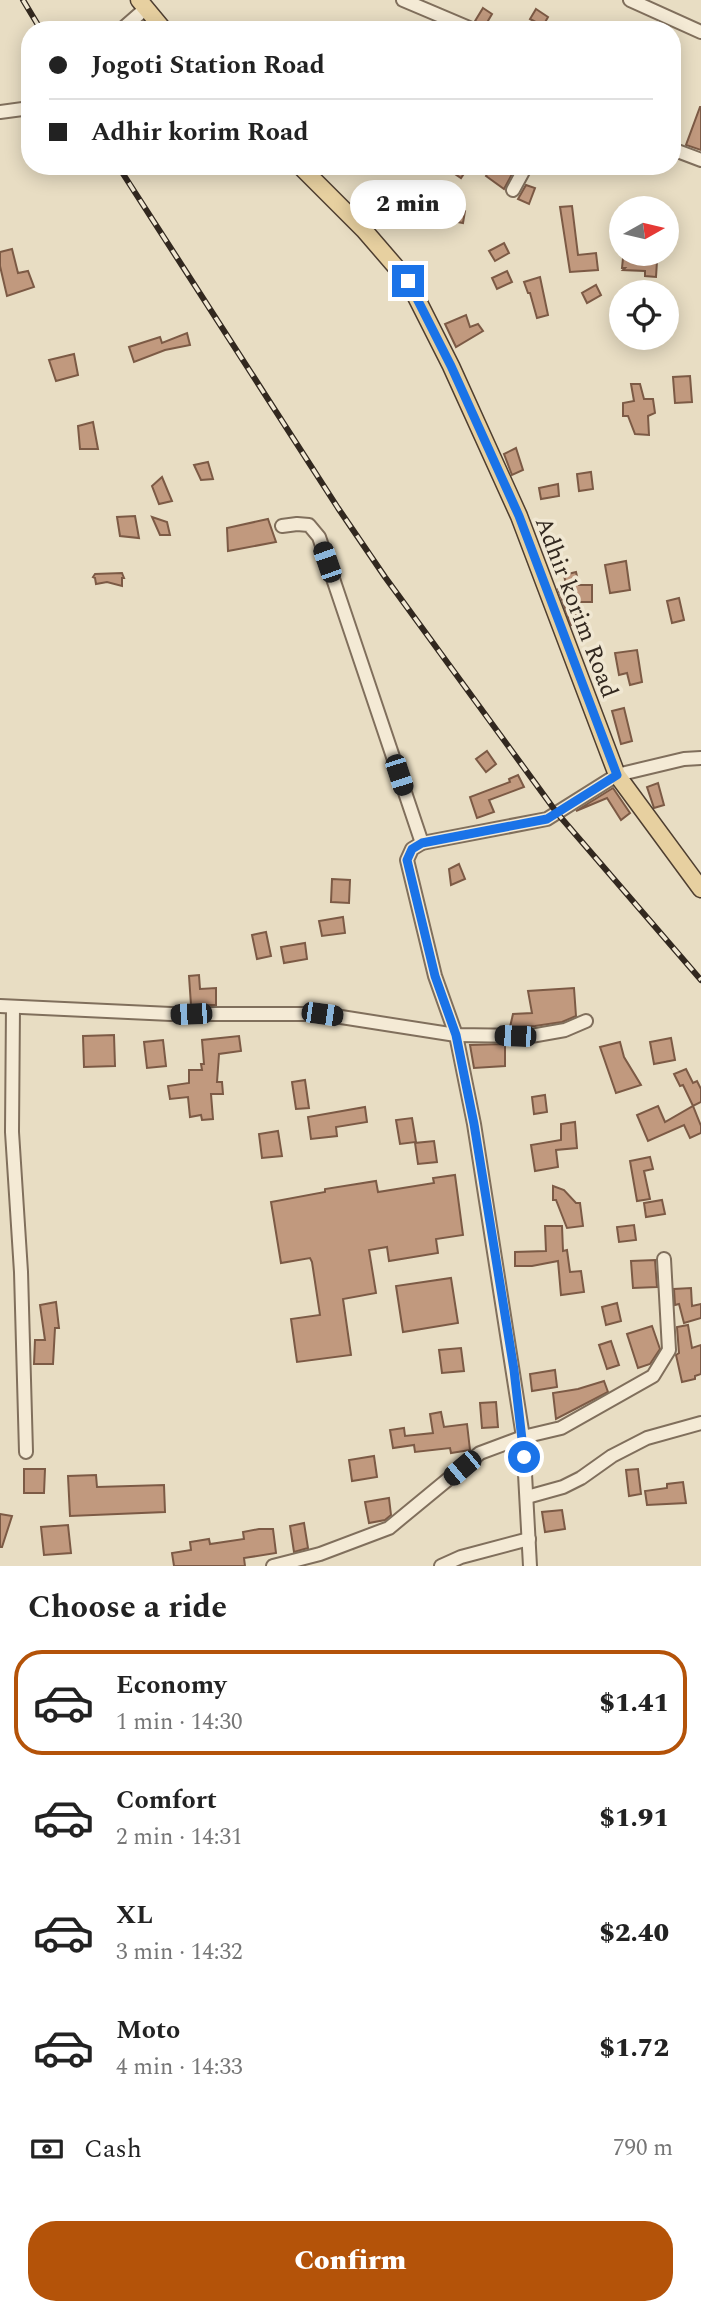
<!DOCTYPE html>
<meta charset="utf-8">
<style>
body{margin:0;font-family:Spectral,serif;background:#f6f6f6;color:#222;height:100vh;display:flex;flex-direction:column;font-size:26px;white-space:nowrap}
*{box-sizing:border-box;margin:0}
p{font-size:23px;color:#767676}
.icon{flex:none;width:38px;height:38px;fill:none;stroke:currentColor;stroke-width:2;stroke-linecap:round;stroke-linejoin:round}
.map{position:relative;height:1566px;overflow:hidden}
.details{display:flex;flex-direction:column;background:#fff;flex:1}
.details>*{flex:none}
.guide{position:absolute;left:21px;top:21px;width:660px;height:154px;border-radius:28px;box-shadow:0 4px 18px #0003;display:grid;align-content:center;height:154px;padding:0 28px;background:#fff}
.needle{width:46px;rotate:82deg}
.tools{position:absolute;left:609px;top:196px;display:grid;gap:14px}
.tools a{display:grid;place-items:center;width:70px;height:70px;border-radius:50%;background:#fff;box-shadow:0 4px 18px #0003;font-size:35px}
.end{position:absolute;width:32px;height:32px;margin:-16px;border:9px solid #1a73e8;background:#fff;box-shadow:0 0 0 4px #fff}
.from{border-radius:50%}
.bubble{position:absolute;height:49px;border-radius:24px;background:#fff;box-shadow:0 4px 18px #0003;font-size:23px;font-weight:800;line-height:49px;text-align:center}
.car{position:absolute;width:21px;height:42px;margin:-21px -10px;border-radius:9px;box-shadow:0 0 5px 2px #0007;background:linear-gradient(#222 24%,#8ab4d8 0 40%,#222 0 76%,#8ab4d8 0 86%,#222 0)}
.guide b{display:flex;align-items:center;gap:24px;height:66px;font-size:26px}
.guide b+b{border-top:2px solid #e0e0e0}
.guide i{width:18px;height:18px;background:#222}
ul{padding:0;list-style:none}
li{display:flex;align-items:center;gap:21px;height:105px;margin:0 14px 10px;padding:0 14px;border:4px solid transparent;border-radius:28px}
li div{flex:1}
li b{display:block;font-size:26px}
li em{font-style:normal;font-weight:800}
li.on{border-color:#b45309}
li>.icon{width:63px;height:63px;stroke-width:1.5}
h2{padding:0 28px;font-size:32px;line-height:84px}
.pay{display:flex;align-items:center;gap:18px;height:77px;padding:0 28px;font-size:26px}
.pay p{margin-inline-start:auto}
.primary-button{display:flex;gap:14px;margin-top:auto;padding:14px 28px}
.primary-button a{flex:1;height:80px;border-radius:28px;background:#b45309;color:#fff;font-size:28px;font-weight:800;line-height:80px;text-align:center}
.map>svg:first-child{display:block}
.building{fill:#c1997e;stroke:#7c5a45;stroke-width:2}
.lines{fill:none;stroke-linecap:round;stroke-linejoin:round}
.minor-casing{stroke:#806f5c;stroke-width:16}
.major-casing{stroke:#4e3e30;stroke-width:19}
.minor{stroke:#f4ead5;stroke-width:12}
.major{stroke:#e7d0a0;stroke-width:16}
.rail-casing{stroke:#32281f;stroke-width:6}
.rail{stroke:#f0e7d2;stroke-width:3.5;stroke-dasharray:10;stroke-linecap:butt}
.route{stroke:#1a73e8;stroke-width:9}
.labels{text-anchor:middle;stroke-width:7;stroke-linejoin:round;paint-order:stroke}
.street-label{font-size:24px;fill:#32281f;stroke:#f0e7d2}
</style>
<div class="map">
<svg width="701" height="1566" viewBox="0 0 701 1566">
<rect width="100%" height="100%" fill="#e8ddc3"/>
<g class="building">
<polygon points="483,8 492,14 485,26 475,21"/>
<polygon points="536,9 548,17 543,26 530,19"/>
<polygon points="700,107 701,107 701,150 686,145"/>
<polygon points="443,166 469,166 461,178"/>
<polygon points="492,166 506,166 504,170 512,174 504,189 486,176"/>
<polygon points="526,185 535,188 529,204 518,199"/>
<polygon points="572,206 578,255 596,253 598,270 570,272 560,207"/>
<polygon points="449,209 465,211 463,223 447,220"/>
<polygon points="504,243 509,253 495,261 489,251"/>
<polygon points="12,249 18,273 28,271 34,287 7,296 0,266 0,252"/>
<polygon points="623,258 657,261 656,277 645,276 645,271 623,270 625,268 622,268"/>
<polygon points="507,271 512,282 497,289 492,278"/>
<polygon points="540,277 548,315 537,318 530,293 528,293 524,282"/>
<polygon points="596,285 601,295 587,303 582,293"/>
<polygon points="466,315 470,327 478,324 483,331 456,347 445,324"/>
<polygon points="187,333 190,345 165,350 134,362 129,347 160,337 162,343"/>
<polygon points="74,354 78,375 56,381 49,360"/>
<polygon points="690,376 692,402 675,403 673,377"/>
<polygon points="631,384 640,384 644,399 653,399 655,413 648,416 649,435 635,434 628,416 623,416 623,403 634,401"/>
<polygon points="93,422 98,449 80,449 78,426"/>
<polygon points="516,448 523,470 512,475 504,454"/>
<polygon points="208,462 213,479 201,480 194,465"/>
<polygon points="591,472 593,489 579,491 577,474"/>
<polygon points="162,477 172,501 159,504 152,486"/>
<polygon points="558,484 559,496 541,499 539,488"/>
<polygon points="135,516 139,538 120,536 117,517"/>
<polygon points="152,517 167,522 170,535 160,535"/>
<polygon points="268,519 276,542 228,551 227,528"/>
<polygon points="626,561 630,590 610,593 605,565"/>
<polygon points="576,572 579,585 592,585 592,602 571,602 579,622 571,625 558,589 566,585 564,575"/>
<polygon points="122,573 124,578 122,578 122,586 107,582 96,584 95,578 93,577 95,574"/>
<polygon points="679,598 684,620 672,623 667,601"/>
<polygon points="637,650 642,682 630,685 627,673 619,675 615,653"/>
<polygon points="624,708 632,741 621,744 612,711"/>
<polygon points="487,751 496,764 486,772 476,759"/>
<polygon points="518,775 524,787 489,800 494,812 477,818 470,797 510,782 509,779"/>
<polygon points="658,783 664,805 654,808 647,787"/>
<polygon points="613,788 630,813 621,820 607,798 576,811"/>
<polygon points="459,864 465,879 451,885 449,869"/>
<polygon points="332,879 350,880 349,903 331,902"/>
<polygon points="343,917 345,933 322,936 319,921"/>
<polygon points="266,932 271,956 257,959 252,935"/>
<polygon points="305,943 307,959 284,963 281,947"/>
<polygon points="199,975 200,989 216,988 216,1005 191,1005 189,976"/>
<polygon points="574,988 576,1016 562,1022 535,1026 510,1027 513,1014 532,1013 528,991"/>
<polygon points="114,1035 115,1066 84,1067 83,1036"/>
<polygon points="239,1036 241,1051 219,1054 217,1082 222,1082 223,1094 211,1094 213,1119 202,1120 201,1115 190,1117 188,1097 170,1099 168,1086 189,1083 189,1070 202,1070 201,1064 204,1064 202,1040"/>
<polygon points="671,1038 675,1060 654,1064 650,1042"/>
<polygon points="163,1040 166,1066 147,1068 144,1042"/>
<polygon points="620,1042 624,1057 641,1085 616,1093 600,1047"/>
<polygon points="505,1044 505,1066 474,1068 470,1045"/>
<polygon points="686,1069 693,1083 697,1081 701,1089 701,1102 693,1106 683,1085 680,1086 674,1074"/>
<polygon points="305,1080 309,1108 296,1109 292,1082"/>
<polygon points="545,1095 547,1112 534,1114 532,1097"/>
<polygon points="658,1106 665,1122 693,1106 701,1126 701,1133 690,1138 684,1125 648,1141 637,1115"/>
<polygon points="365,1107 367,1122 336,1127 337,1136 311,1139 308,1117"/>
<polygon points="412,1118 416,1142 400,1144 396,1120"/>
<polygon points="575,1122 577,1148 556,1150 558,1167 535,1171 531,1145 561,1140 561,1124"/>
<polygon points="278,1131 282,1156 262,1158 259,1134"/>
<polygon points="434,1141 437,1162 418,1164 415,1143"/>
<polygon points="650,1157 653,1169 644,1171 650,1199 637,1201 630,1161"/>
<polygon points="455,1175 463,1235 436,1239 438,1253 389,1261 387,1247 369,1250 376,1293 343,1299 351,1355 297,1362 291,1319 320,1315 312,1262 310,1258 281,1263 271,1202 325,1192 325,1189 376,1181 378,1192 434,1183 433,1178"/>
<polygon points="553,1186 564,1190 576,1203 580,1203 583,1226 567,1228 556,1200 553,1200"/>
<polygon points="662,1200 665,1214 646,1217 644,1203"/>
<polygon points="634,1225 636,1240 619,1242 617,1227"/>
<polygon points="545,1226 562,1226 563,1251 567,1250 570,1272 581,1271 584,1292 561,1295 558,1261 532,1266 515,1266 515,1252 546,1251"/>
<polygon points="655,1260 657,1287 633,1288 631,1261"/>
<polygon points="451,1278 458,1323 403,1332 396,1286"/>
<polygon points="691,1288 692,1306 701,1304 701,1318 684,1323 679,1304 675,1305 674,1289"/>
<polygon points="56,1302 59,1328 55,1328 53,1364 34,1364 35,1340 45,1340 40,1305"/>
<polygon points="617,1303 621,1321 606,1325 602,1307"/>
<polygon points="688,1325 692,1348 701,1345 701,1374 695,1376 695,1379 682,1382 676,1355 679,1353 677,1327"/>
<polygon points="652,1326 660,1349 650,1364 638,1368 627,1334"/>
<polygon points="611,1341 619,1365 607,1369 599,1345"/>
<polygon points="461,1348 464,1371 442,1373 439,1350"/>
<polygon points="555,1370 557,1387 532,1391 530,1374"/>
<polygon points="604,1381 608,1392 556,1419 553,1393 578,1389"/>
<polygon points="496,1402 498,1427 482,1428 480,1403"/>
<polygon points="441,1412 444,1427 467,1424 470,1450 451,1453 450,1448 415,1452 414,1445 393,1448 390,1430 404,1428 405,1436 433,1433 430,1414"/>
<polygon points="374,1456 377,1477 352,1481 349,1460"/>
<polygon points="24,1469 45,1469 44,1493 24,1493"/>
<polygon points="638,1469 641,1494 629,1496 626,1470"/>
<polygon points="96,1475 97,1487 164,1485 165,1512 70,1516 68,1476"/>
<polygon points="683,1482 686,1503 647,1505 645,1491 667,1488 667,1484"/>
<polygon points="389,1498 391,1515 385,1520 369,1523 365,1502"/>
<polygon points="562,1510 565,1529 545,1532 542,1512"/>
<polygon points="0,1514 12,1516 2,1547 0,1547"/>
<polygon points="304,1523 308,1548 294,1552 290,1526"/>
<polygon points="68,1525 71,1553 44,1555 41,1527"/>
<polygon points="259,1529 273,1529 276,1553 244,1558 245,1566 174,1566 172,1553 191,1550 190,1542 209,1539 210,1544 244,1539 243,1532"/>
</g>
<g class="lines">
<g class="minor-casing">
<g id="minor">
<polyline points="403,0 474,30"/>
<polyline points="630,0 701,32"/>
<polyline points="121,30 145,9"/>
<polyline points="0,112 30,108"/>
<polyline points="672,149 701,160"/>
<polyline points="513,190 526,166"/>
<polyline points="282,526 297,524 309,525 319,537 422,843"/>
<polyline points="0,1006 171,1014 322,1014 456,1035 531,1036 565,1030 586,1021"/>
<polyline points="13,1007 12,1132 21,1272 26,1452"/>
<polyline points="527,1497 563,1487 581,1478 612,1456 647,1438 701,1423"/>
<polyline points="273,1566 320,1554 389,1528 480,1453 523,1437 561,1428 653,1376 669,1350 664,1259"/>
<polyline points="441,1566 461,1557 529,1539"/>
<polyline points="530,1566 523,1437 474,1124 456,1035 435,976 407,860 412,849 422,843 547,819 617,775 684,759 701,758"/>
</g>
</g>
<g class="major-casing">
<g id="major">
<polyline points="139,0 164,30"/>
<polyline points="300,166 364,230 408,281 451,366 519,516 617,775 701,889"/>
</g>
</g>
<use href="#minor" class="minor"/>
<use href="#major" class="major"/>
<g class="rail-casing">
<g id="rail">
<polyline points="23,0 41,30"/>
<polyline points="118,166 338,508 385,577 557,813 701,980"/>
</g>
</g>
<use href="#rail" class="rail"/>
</g>
<g class="lines">
<polyline class="route" points="408,281 451,366 519,516 617,775 547,819 422,843 412,849 407,860 435,976 456,1035 474,1124 514,1370 524,1457"/>
</g>
<g class="labels">
<g class="street-label">
<text transform="translate(577 607) rotate(69)" y="8">Adhir korim Road</text>
</g>
</g>
</svg>
<div class="tools">
<a><svg class="needle" viewBox="-14 -14 28 28"><path d="M0-13l5 13h-10z" fill="#e53935"/><path d="M0 13l5-13h-10z" fill="#767676"/></svg></a>
<a><svg class="icon" aria-label="locate" viewBox="0 0 24 24"><circle cx="12" cy="12" r="6"/><path d="M12 2v4M12 18v4M2 12h4M18 12h4"/></svg></a>
</div>
<i class="end from" style="left:524px;top:1457px"></i>
<i class="end" style="left:408px;top:281px"></i>
<div class="bubble" style="left:350px;top:180px;width:116px">2 min</div>
<i class="car" style="left:327px;top:562px;rotate:341deg"></i>
<i class="car" style="left:399px;top:775px;rotate:162deg"></i>
<i class="car" style="left:191px;top:1014px;rotate:268deg"></i>
<i class="car" style="left:322px;top:1014px;rotate:98deg"></i>
<i class="car" style="left:515px;top:1036px;rotate:272deg"></i>
<i class="car" style="left:462px;top:1468px;rotate:230deg"></i>
<div class="guide">
<b><i class="from"></i>Jogoti Station Road</b>
<b><i></i>Adhir korim Road</b>
</div>
</div>
<section class="details">
<h2>Choose a ride</h2>
<ul>
<li class="on"><svg class="icon" aria-label="car" viewBox="0 0 24 24"><path d="M5 17H2v-5l4-1 3-4h7l3 4 3 1v5h-3M9 17h6M6 11h13"/><circle cx="7" cy="17" r="2"/><circle cx="17" cy="17" r="2"/></svg><div><b>Economy</b><p>1 min · 14:30</p></div><em>$1.41</em></li>
<li><svg class="icon" aria-label="car" viewBox="0 0 24 24"><path d="M5 17H2v-5l4-1 3-4h7l3 4 3 1v5h-3M9 17h6M6 11h13"/><circle cx="7" cy="17" r="2"/><circle cx="17" cy="17" r="2"/></svg><div><b>Comfort</b><p>2 min · 14:31</p></div><em>$1.91</em></li>
<li><svg class="icon" aria-label="car" viewBox="0 0 24 24"><path d="M5 17H2v-5l4-1 3-4h7l3 4 3 1v5h-3M9 17h6M6 11h13"/><circle cx="7" cy="17" r="2"/><circle cx="17" cy="17" r="2"/></svg><div><b>XL</b><p>3 min · 14:32</p></div><em>$2.40</em></li>
<li><svg class="icon" aria-label="car" viewBox="0 0 24 24"><path d="M5 17H2v-5l4-1 3-4h7l3 4 3 1v5h-3M9 17h6M6 11h13"/><circle cx="7" cy="17" r="2"/><circle cx="17" cy="17" r="2"/></svg><div><b>Moto</b><p>4 min · 14:33</p></div><em>$1.72</em></li>
</ul>
<div class="pay"><svg class="icon" aria-label="cash" viewBox="0 0 24 24"><path d="M3 7h18v10H3z"/><circle cx="12" cy="12" r="2"/></svg>Cash<p>790 m</p></div>
<div class="primary-button"><a>Confirm</a></div>
</section>
